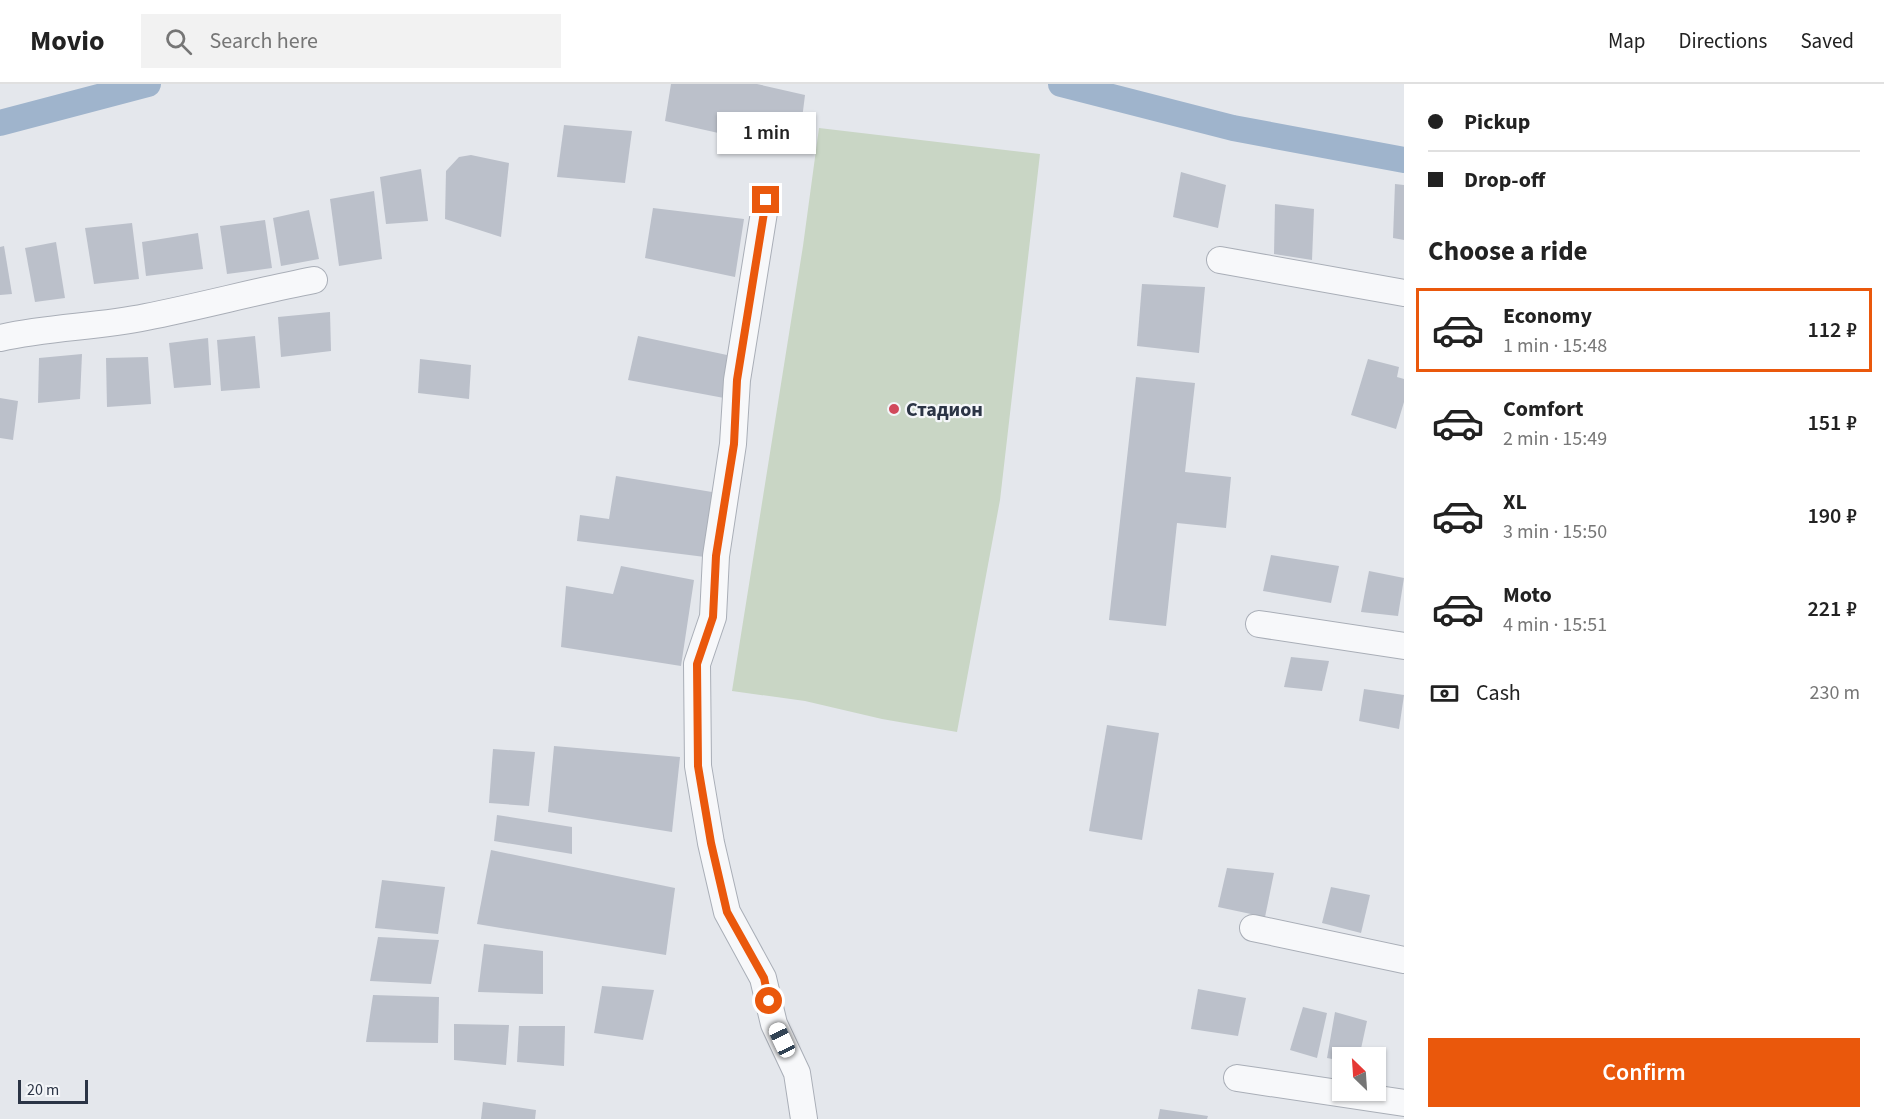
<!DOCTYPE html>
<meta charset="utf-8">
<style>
body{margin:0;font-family:"Source Sans 3",sans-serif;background:#f2f2f2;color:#222;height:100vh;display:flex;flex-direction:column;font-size:22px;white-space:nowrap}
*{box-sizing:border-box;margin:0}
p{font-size:20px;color:#767676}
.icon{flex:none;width:33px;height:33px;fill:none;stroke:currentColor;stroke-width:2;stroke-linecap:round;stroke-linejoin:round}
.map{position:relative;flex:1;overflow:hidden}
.sheet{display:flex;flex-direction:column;background:#fff;width:480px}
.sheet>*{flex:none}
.banner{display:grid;align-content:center;height:132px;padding:0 24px;background:#fff}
.needle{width:39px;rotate:335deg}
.buttons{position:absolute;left:1332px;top:963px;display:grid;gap:12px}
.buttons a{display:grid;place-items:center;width:54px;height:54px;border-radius:0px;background:#fff;box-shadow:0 2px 4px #0004;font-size:30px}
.scale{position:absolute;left:18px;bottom:15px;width:70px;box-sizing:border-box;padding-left:6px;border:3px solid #2b3445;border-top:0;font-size:16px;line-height:21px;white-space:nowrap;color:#2b3445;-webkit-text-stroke:4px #f4f6f9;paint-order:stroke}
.end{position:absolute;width:27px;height:27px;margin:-14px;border:8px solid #ea580c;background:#fff;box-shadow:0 0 0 3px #fff}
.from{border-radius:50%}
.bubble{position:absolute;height:42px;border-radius:0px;background:#fff;box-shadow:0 2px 4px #0004;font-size:20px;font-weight:600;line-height:42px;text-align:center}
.car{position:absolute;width:18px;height:36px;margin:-18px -9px;border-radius:8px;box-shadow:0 0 4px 2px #0007;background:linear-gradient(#fff 24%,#345 0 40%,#fff 0 76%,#345 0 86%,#fff 0)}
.banner b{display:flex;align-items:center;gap:21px;height:57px;font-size:22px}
.banner b+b{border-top:2px solid #e0e0e0}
.banner i{width:15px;height:15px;background:#222}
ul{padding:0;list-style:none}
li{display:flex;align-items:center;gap:18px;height:84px;margin:0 12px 9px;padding:0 12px;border:3px solid transparent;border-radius:0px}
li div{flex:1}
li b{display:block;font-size:22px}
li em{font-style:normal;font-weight:600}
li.selected{border-color:#ea580c}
li>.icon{width:54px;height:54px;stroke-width:1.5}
h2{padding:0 24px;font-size:27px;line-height:72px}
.pay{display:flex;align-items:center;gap:15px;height:66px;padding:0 24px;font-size:22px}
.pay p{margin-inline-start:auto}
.action{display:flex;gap:12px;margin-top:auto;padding:12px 24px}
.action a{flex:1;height:69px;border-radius:0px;background:#ea580c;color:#fff;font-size:24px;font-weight:600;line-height:69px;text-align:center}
header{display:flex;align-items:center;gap:36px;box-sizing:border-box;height:84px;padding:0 30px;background:#fff;border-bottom:2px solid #e0e0e0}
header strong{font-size:28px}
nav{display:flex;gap:33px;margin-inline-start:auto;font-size:21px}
.search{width:420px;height:54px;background:#f2f2f2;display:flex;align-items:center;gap:15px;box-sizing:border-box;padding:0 21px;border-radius:0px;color:#767676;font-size:22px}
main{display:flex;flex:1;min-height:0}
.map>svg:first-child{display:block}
.green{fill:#c9d6c5}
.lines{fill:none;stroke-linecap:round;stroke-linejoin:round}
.canal{stroke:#9fb4cc;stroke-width:26}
.building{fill:#bbc0ca}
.street-casing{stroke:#a9aeb7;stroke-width:28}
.street{stroke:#f7f8fa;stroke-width:26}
.route{stroke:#ea580c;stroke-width:8}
.poi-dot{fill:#d1495b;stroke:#f4f6f9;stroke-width:2}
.labels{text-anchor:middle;stroke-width:4.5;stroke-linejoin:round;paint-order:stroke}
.poi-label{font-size:20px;font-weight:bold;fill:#2b3445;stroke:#f4f6f9;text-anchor:start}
</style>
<header>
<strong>Movio</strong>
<div class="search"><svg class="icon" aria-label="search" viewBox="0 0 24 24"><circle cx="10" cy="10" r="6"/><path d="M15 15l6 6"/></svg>Search here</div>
<nav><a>Map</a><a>Directions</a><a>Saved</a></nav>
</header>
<main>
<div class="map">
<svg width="1404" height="1035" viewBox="0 0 1404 1035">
<rect width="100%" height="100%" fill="#e4e7ec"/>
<polygon class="green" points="819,44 1040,70 1000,416 957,648 882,635 805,617 732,607 803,162"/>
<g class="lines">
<g class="canal">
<polyline points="1061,0 1233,44 1404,76"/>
<polyline points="0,39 148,0"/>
</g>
</g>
<g class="building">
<polygon points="671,0 757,0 805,11 798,67 665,37"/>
<polygon points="564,41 632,47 625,99 557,93"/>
<polygon points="471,71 509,79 501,153 445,135 446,87 459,73"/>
<polygon points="421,85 428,137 386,140 380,93"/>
<polygon points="1181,88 1226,101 1218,144 1173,133"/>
<polygon points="1395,100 1404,101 1404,156 1393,154"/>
<polygon points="374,107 382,175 339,182 330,115"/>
<polygon points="1275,120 1314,125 1312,176 1274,170"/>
<polygon points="653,124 744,135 735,193 645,174"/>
<polygon points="309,126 319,175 281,182 273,134"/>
<polygon points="265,136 272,184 227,190 220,142"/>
<polygon points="132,139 139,195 94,200 85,144"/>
<polygon points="198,149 203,185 146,192 142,158"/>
<polygon points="56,158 65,214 35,218 25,164"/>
<polygon points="4,162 12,210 0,211 0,163"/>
<polygon points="1142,200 1205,203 1199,269 1137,262"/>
<polygon points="330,228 331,267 281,273 278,233"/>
<polygon points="255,252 260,304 221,307 217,256"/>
<polygon points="638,252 727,271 724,314 628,296"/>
<polygon points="208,254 211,301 174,304 169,259"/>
<polygon points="82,270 80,315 38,319 39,274"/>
<polygon points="148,273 151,320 107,323 106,274"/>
<polygon points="420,275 471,281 469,315 418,309"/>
<polygon points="1368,275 1399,283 1397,293 1404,295 1404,318 1396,345 1351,331"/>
<polygon points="1136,293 1195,299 1185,388 1231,393 1226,444 1177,439 1166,542 1109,536"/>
<polygon points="0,314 18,317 13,356 0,354"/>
<polygon points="616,392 712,408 705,473 577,457 580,431 609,435"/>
<polygon points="1271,471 1339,482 1331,519 1263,507"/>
<polygon points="621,482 694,496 681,582 561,563 566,502 613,510"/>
<polygon points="1369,487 1404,494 1398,532 1361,528"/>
<polygon points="1291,573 1329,577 1322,607 1284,603"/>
<polygon points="1364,605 1404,611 1399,645 1359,637"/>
<polygon points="1107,641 1159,649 1142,756 1089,747"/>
<polygon points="554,662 680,673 672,748 548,728"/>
<polygon points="493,665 535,668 529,722 489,719"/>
<polygon points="497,731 572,743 572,770 494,757"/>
<polygon points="491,766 675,804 666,871 477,840"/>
<polygon points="1227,784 1274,789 1265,833 1218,823"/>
<polygon points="382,796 445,803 438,850 375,844"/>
<polygon points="1331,803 1370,811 1361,849 1322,839"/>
<polygon points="378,853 439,856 431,900 370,897"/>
<polygon points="484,860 543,867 543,910 478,908"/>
<polygon points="602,902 654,906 643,956 594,949"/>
<polygon points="1198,905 1246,914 1238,952 1191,945"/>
<polygon points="373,911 439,913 438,959 366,958"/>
<polygon points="1303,923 1327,929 1317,974 1290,966"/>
<polygon points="1335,928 1367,937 1359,974 1342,974 1342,977 1327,974"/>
<polygon points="454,940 509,941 506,981 454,976"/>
<polygon points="519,942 565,942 564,982 517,978"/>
<polygon points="483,1018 536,1026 535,1035 481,1035"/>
<polygon points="1160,1025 1208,1032 1207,1035 1158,1035"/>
</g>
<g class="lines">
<g class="street-casing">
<g id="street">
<polyline points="766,116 737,296 733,360 716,472 713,533 697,580 698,682 711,759 727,828 763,894 774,940 797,989 804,1035"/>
<polyline points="1220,176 1404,209"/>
<path d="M 0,254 C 48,243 98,243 146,233 C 202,222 257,207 314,196"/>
<polyline points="1259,540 1404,562"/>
<polyline points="1253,844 1404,876"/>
<polyline points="1237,994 1404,1019"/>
</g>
</g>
<use href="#street" class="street"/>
</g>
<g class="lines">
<polyline class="route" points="766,116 737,296 734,360 716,472 713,533 697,580 698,682 711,759 727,828 764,894 769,917"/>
</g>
<circle class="poi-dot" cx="894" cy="325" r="6"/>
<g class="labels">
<g class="poi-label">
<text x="906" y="332">Стадион</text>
</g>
</g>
</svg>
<div class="buttons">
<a><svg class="needle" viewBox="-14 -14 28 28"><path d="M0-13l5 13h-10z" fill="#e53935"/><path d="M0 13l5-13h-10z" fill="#767676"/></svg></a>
</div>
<div class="scale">20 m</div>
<i class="end from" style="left:769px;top:917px"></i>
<i class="end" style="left:766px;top:116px"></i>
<div class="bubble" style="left:717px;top:28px;width:99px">1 min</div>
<i class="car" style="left:782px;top:956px;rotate:335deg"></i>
</div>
<section class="sheet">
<div class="banner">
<b><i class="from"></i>Pickup</b>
<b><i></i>Drop-off</b>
</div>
<h2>Choose a ride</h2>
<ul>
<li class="selected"><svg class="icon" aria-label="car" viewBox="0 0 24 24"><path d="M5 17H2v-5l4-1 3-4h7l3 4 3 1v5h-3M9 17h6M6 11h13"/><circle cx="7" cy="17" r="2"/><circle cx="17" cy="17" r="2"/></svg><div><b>Economy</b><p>1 min · 15:48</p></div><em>112 ₽</em></li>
<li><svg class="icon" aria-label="car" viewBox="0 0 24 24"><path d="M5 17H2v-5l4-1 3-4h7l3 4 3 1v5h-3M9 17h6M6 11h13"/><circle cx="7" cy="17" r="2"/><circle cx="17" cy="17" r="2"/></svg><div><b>Comfort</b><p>2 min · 15:49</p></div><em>151 ₽</em></li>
<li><svg class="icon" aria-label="car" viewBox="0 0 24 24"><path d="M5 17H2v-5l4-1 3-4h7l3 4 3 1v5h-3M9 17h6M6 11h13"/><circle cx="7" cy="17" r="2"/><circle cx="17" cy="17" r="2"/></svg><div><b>XL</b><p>3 min · 15:50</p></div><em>190 ₽</em></li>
<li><svg class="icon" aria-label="car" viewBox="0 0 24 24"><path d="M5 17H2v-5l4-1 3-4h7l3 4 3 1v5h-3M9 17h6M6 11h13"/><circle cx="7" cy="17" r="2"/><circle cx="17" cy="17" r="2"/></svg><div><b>Moto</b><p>4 min · 15:51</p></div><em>221 ₽</em></li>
</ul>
<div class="pay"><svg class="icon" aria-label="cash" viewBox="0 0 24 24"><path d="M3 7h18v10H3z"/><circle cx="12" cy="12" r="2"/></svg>Cash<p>230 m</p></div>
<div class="action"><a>Confirm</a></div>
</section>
</main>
